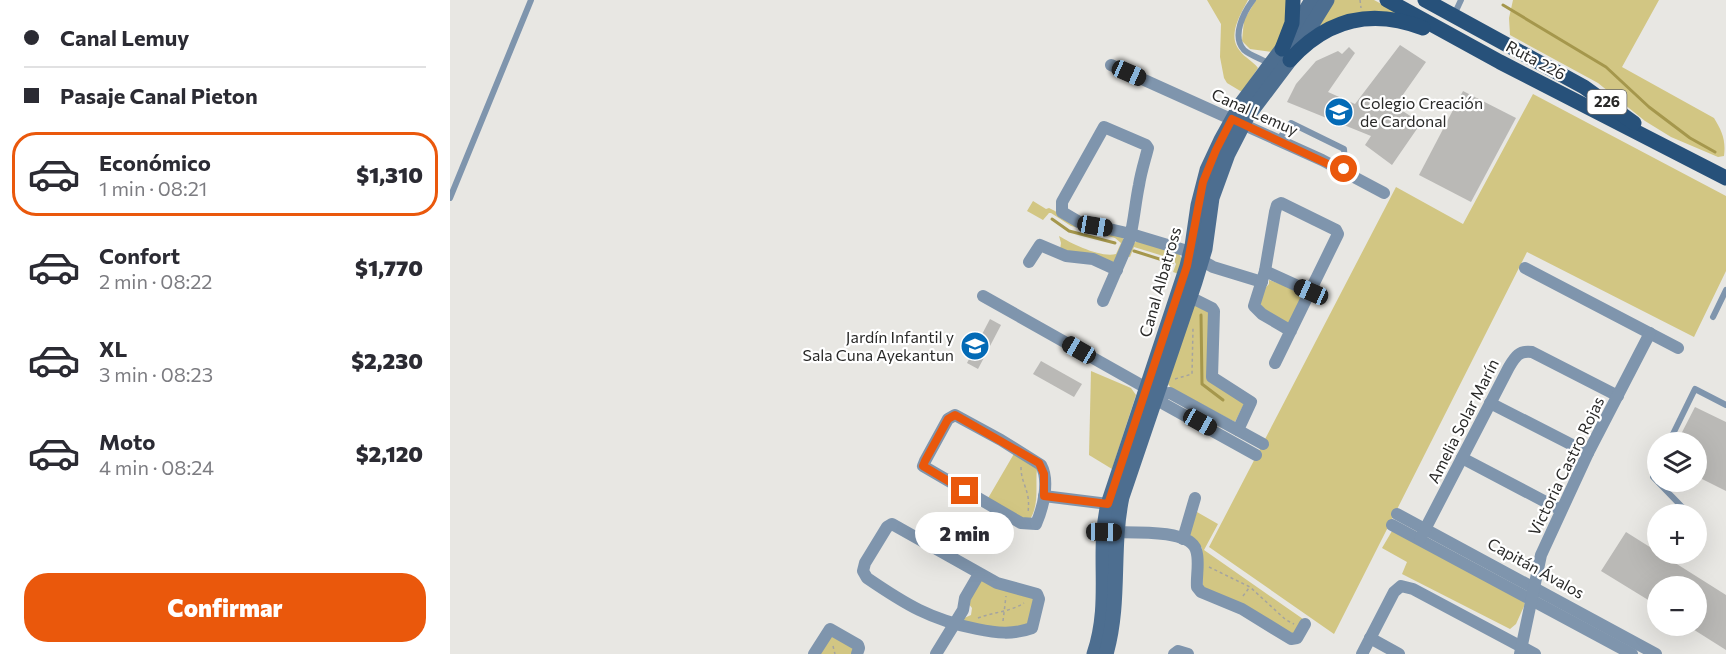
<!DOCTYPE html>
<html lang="es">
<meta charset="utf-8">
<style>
body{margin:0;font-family:Commissioner,sans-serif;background:#f2f2f3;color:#2b2b33;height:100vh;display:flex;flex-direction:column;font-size:22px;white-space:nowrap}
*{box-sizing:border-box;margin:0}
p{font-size:20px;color:#7c7c81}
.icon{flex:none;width:33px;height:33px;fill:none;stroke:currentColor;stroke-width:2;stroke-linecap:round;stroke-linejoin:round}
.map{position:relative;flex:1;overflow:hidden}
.panel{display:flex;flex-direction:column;background:#fff;width:450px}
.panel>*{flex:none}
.top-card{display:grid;align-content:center;height:132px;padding:0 24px;background:#fff}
.buttons{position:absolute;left:1197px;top:432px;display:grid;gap:12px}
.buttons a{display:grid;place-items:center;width:60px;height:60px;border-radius:50%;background:#fff;box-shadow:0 6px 24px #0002;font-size:30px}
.end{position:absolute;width:27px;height:27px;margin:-14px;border:8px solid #ea580c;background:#fff;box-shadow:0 0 0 3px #fff}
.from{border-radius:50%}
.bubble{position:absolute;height:42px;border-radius:21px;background:#fff;box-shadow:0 6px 24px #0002;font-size:20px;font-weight:800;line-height:42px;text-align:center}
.car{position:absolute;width:18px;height:36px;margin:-18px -9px;border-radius:8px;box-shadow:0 0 4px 2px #0007;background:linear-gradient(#222 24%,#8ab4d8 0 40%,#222 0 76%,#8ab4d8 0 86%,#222 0)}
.top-card b{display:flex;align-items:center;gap:21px;height:57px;font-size:22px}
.top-card b+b{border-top:2px solid #e1e1e2}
.top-card i{width:15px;height:15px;background:#2b2b33}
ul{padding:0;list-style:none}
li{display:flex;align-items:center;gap:18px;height:84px;margin:0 12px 9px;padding:0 12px;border:3px solid transparent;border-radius:24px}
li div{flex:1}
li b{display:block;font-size:22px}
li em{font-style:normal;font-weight:800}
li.selected{border-color:#ea580c}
li>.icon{width:54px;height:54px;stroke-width:1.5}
.action{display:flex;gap:12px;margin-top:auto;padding:12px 24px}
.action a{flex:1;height:69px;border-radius:24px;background:#ea580c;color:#fff;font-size:24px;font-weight:800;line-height:69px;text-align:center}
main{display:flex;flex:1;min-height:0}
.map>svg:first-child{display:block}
.green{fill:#d2c683}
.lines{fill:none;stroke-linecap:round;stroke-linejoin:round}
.stream{stroke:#a5974c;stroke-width:3}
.building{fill:#bab9b6}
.path{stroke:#a4a3a0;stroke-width:1.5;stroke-dasharray:3 3;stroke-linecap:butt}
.lane{stroke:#7f95ad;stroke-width:6}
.street{stroke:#7f95ad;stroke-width:12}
.secondary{stroke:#4d6e90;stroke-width:15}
.primary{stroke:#27517a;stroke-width:15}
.route{stroke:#ea580c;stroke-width:8}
.labels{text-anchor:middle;stroke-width:4.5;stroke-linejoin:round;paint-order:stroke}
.shield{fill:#fff;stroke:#696968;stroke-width:1.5}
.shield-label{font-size:15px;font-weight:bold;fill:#292928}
.street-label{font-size:16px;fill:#292928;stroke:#fff}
.poi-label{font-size:16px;fill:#292928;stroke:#fff;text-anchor:start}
</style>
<main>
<section class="panel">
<div class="top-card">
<b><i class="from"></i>Canal Lemuy</b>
<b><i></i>Pasaje Canal Pieton</b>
</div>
<ul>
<li class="selected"><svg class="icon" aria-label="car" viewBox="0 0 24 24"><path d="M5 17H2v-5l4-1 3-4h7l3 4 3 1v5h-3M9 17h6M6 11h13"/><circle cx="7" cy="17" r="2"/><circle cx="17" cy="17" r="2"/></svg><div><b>Económico</b><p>1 min · 08:21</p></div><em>$1,310</em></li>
<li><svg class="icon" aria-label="car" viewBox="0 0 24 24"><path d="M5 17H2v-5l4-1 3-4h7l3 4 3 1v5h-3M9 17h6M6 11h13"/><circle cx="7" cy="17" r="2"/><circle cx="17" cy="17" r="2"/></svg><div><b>Confort</b><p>2 min · 08:22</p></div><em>$1,770</em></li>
<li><svg class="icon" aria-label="car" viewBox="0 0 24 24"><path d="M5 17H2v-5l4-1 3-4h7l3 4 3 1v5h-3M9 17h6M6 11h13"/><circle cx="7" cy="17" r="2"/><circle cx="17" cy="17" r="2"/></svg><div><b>XL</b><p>3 min · 08:23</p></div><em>$2,230</em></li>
<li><svg class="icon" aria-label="car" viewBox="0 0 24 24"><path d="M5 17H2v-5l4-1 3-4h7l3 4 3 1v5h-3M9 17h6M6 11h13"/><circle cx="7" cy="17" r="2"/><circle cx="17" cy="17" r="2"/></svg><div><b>Moto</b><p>4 min · 08:24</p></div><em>$2,120</em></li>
</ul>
<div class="action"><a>Confirmar</a></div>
</section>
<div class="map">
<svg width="1276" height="654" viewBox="0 0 1276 654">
<rect width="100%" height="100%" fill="#e8e7e3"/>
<g class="green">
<path d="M 757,0 L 798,0 C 790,15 777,36 790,51 C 795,58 803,61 808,68 L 792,92 L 777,83 L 774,78 L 770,57 L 771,24 Z"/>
<polygon points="806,0 841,0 839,24 822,52 800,49 792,41 794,20"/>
<polygon points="884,0 924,0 952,15 868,29"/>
<path d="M 1063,0 L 1209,0 L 1172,67 L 1264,118 C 1272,131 1276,140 1274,156 L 1268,157 L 1221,137 L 1195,121 L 1148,83 L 1060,35 L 1059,18 Z"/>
<polygon points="1083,94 1276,196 1276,271 1244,337 1077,252 884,634 759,547 946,187 1013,224"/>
<path d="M 583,201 L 596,209 L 599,208 L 605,211 L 613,218 L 672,237 L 675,241 L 667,263 L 610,250 L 611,243 L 609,236 C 622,244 651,258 666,254 L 671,243 L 665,238 L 621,226 L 601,213 L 599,213 L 593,220 L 577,211 Z"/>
<polygon points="690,241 729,254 732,259 729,274 723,272 726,264 723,259 684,247 680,257 677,256 682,243"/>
<polygon points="819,280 854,293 840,324 821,317 808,301 814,289 819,284"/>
<polygon points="744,304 759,308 759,372 796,400 785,422 721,388 718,384"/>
<polygon points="641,371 681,388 686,395 662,469 639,455"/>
<path d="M 565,452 L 587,468 C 585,486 590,505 579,521 L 537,500 Z"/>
<polygon points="747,512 768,524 754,550 853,619 845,635 762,595 753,586 752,548 739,534"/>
<polygon points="942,531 1071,598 1075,604 1066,624 1060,629 952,574 957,562 932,548"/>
<polygon points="530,579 584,596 580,623 561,629 517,624 512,619 521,615 522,608 518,603"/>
<polygon points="378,635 404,645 404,654 367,654"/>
</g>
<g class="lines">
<g class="stream">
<polyline points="1053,5 1156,67 1199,107 1240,138 1265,152"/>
<polyline points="602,219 619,231 665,243"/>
<polyline points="684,251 722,263"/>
<polyline points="751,315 752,384 773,400"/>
</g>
</g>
<g class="building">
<polygon points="950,45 976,62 945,106 971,123 942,165 915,145 921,136 837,102 846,84 866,61 888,51 892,54 899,47 905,53 878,92 905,104"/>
<polygon points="1013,91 1066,118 1021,202 969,175"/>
<polygon points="540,319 551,325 528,369 517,363"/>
<polygon points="591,361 632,384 624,397 583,374"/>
<polygon points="1245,407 1276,422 1276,491 1246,476 1246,442 1227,442"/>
<polygon points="1176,532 1276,595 1276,650 1238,626 1246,626 1246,586 1208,586 1208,606 1151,571"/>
</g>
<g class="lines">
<g class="path">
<polyline points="910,0 911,8"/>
<polyline points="725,379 742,374 743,328"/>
<path d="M 571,467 C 571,485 581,490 578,512"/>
<polyline points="759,567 800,587 836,620 844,624"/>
<polyline points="793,596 799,588"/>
<path d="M 528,618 C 543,612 560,612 574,603"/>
<polyline points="553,621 556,596"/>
<polyline points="383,646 385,654"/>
</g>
<g class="lane">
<path d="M 803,0 C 794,12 781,36 794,50 C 801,56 812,59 820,64"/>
<polyline points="1004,15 1011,0"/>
<polyline points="828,140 841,123 894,149 895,163 893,171"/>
<polyline points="0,198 81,0"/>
<polyline points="1263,317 1276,290"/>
<polyline points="1219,442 1245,389 1276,405"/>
<polyline points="1208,467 1203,477 1239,514"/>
</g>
<g class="street">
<polyline points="661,65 872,160 934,193"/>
<polyline points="579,262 590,245 616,256 643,259 667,270"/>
<polyline points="1075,268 1228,348"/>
<polyline points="815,271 861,292"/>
<polyline points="533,296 707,394 714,404 806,455"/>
<polyline points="740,297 762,308 764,311 762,377 801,402 788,430"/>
<path d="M 653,301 L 679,241 C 684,223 685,204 689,185 C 691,172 695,160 698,148 L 696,145 L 654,127 L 612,202 L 612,212 L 629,222 L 681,234 L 734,250 L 763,267 L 812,282"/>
<polyline points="825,363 888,234 886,230 831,203 827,205 825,212 815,271 804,306 812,314 841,331"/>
<polyline points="707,394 720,393 813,444"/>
<polyline points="1040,403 1138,453"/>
<path d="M 505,415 L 551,440 L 591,465 C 600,481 593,508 586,524 L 571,523 L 473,466 L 475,461 L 498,419 Z"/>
<polyline points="1012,458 1111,510"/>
<polyline points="594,496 666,505"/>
<polyline points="947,514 1206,654"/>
<path d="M 442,524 L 547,583 L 587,594 L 589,599 L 582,628 C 563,635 546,633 527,629 C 481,620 455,604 417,578 L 413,571 L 415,563 L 437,527 Z"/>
<polyline points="942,525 1182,654"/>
<path d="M 658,532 C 676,533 740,528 746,550 C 750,561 746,576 747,587 L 751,592 L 792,609 L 841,639 L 847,638 L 855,624"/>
<polyline points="733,539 745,498"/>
<path d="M 970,539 L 1059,367 C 1065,357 1069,350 1082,352 L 1168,396"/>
<polyline points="920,638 949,654"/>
<polyline points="364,654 380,629 408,645 409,648 407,654"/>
<polyline points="486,654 513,610 515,598 529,574"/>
<polyline points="724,654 728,651 738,654"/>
<polyline points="912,654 944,592 951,586 963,589 1085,654"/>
<polyline points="1070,654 1091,555 1138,453 1200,333"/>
</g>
<g class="secondary">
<path d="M 644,654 C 662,601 646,555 658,504 L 737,266 L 742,246 L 748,205 L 757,170 L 771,140 L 791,104 L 832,49 L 862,0"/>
<path d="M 656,654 C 671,602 661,549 672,497 L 745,282 L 755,249 L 762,198 L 778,154 L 797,117 L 840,60 L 877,0"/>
</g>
<g class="primary">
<polyline points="937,0 1050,62 1276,178"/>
<polyline points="975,0 1134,87 1184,123"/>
<polyline points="832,49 842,23 843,0"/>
<path d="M 840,60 C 877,19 921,8 973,28"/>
</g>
</g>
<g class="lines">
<polyline class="route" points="515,491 473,466 475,461 498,419 505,415 589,463 594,474 594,496 658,504 737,266 753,182 766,150 782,119 893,171 894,169"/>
</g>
<defs>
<g id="school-disc" transform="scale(1.5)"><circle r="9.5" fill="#036ab6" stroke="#fff"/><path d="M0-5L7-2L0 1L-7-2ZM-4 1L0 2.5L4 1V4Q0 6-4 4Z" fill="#fff"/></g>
</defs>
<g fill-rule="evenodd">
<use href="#school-disc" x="889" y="112"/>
<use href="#school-disc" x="525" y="346"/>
</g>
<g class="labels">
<rect class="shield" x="1137.5" y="90" width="39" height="24" rx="4.5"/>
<g class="shield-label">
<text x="1157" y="107">226</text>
</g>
<g class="street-label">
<text transform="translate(1086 60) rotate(28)" y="6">Ruta 226</text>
<text transform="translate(805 112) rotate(24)" y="6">Canal Lemuy</text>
<text transform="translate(710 282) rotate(-74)" y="6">Canal Albatross</text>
<text transform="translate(1013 421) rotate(-63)" y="6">Amelia Solar Marín</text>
<text transform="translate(1116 466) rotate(-64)" y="6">Victoria Castro Rojas</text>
<text transform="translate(1086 568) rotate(29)" y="6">Capitán Ávalos</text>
</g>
<g class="poi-label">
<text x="910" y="109">Colegio Creación<tspan x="910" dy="18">de Cardonal</tspan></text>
<text x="504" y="343" text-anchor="end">Jardín Infantil y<tspan x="504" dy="18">Sala Cuna Ayekantun</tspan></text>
</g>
</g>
</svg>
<div class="buttons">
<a><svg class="icon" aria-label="layers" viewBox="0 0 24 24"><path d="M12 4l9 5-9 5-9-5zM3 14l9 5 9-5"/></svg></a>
<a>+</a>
<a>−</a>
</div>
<i class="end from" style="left:894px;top:169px"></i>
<i class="end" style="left:515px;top:491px"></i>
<div class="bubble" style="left:465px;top:512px;width:99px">2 min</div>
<i class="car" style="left:679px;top:73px;rotate:114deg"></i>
<i class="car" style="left:645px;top:226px;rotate:100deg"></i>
<i class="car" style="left:861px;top:292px;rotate:294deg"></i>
<i class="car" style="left:629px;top:350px;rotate:300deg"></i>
<i class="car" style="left:750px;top:422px;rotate:119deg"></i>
<i class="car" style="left:654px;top:532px;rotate:91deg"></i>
</div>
</main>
